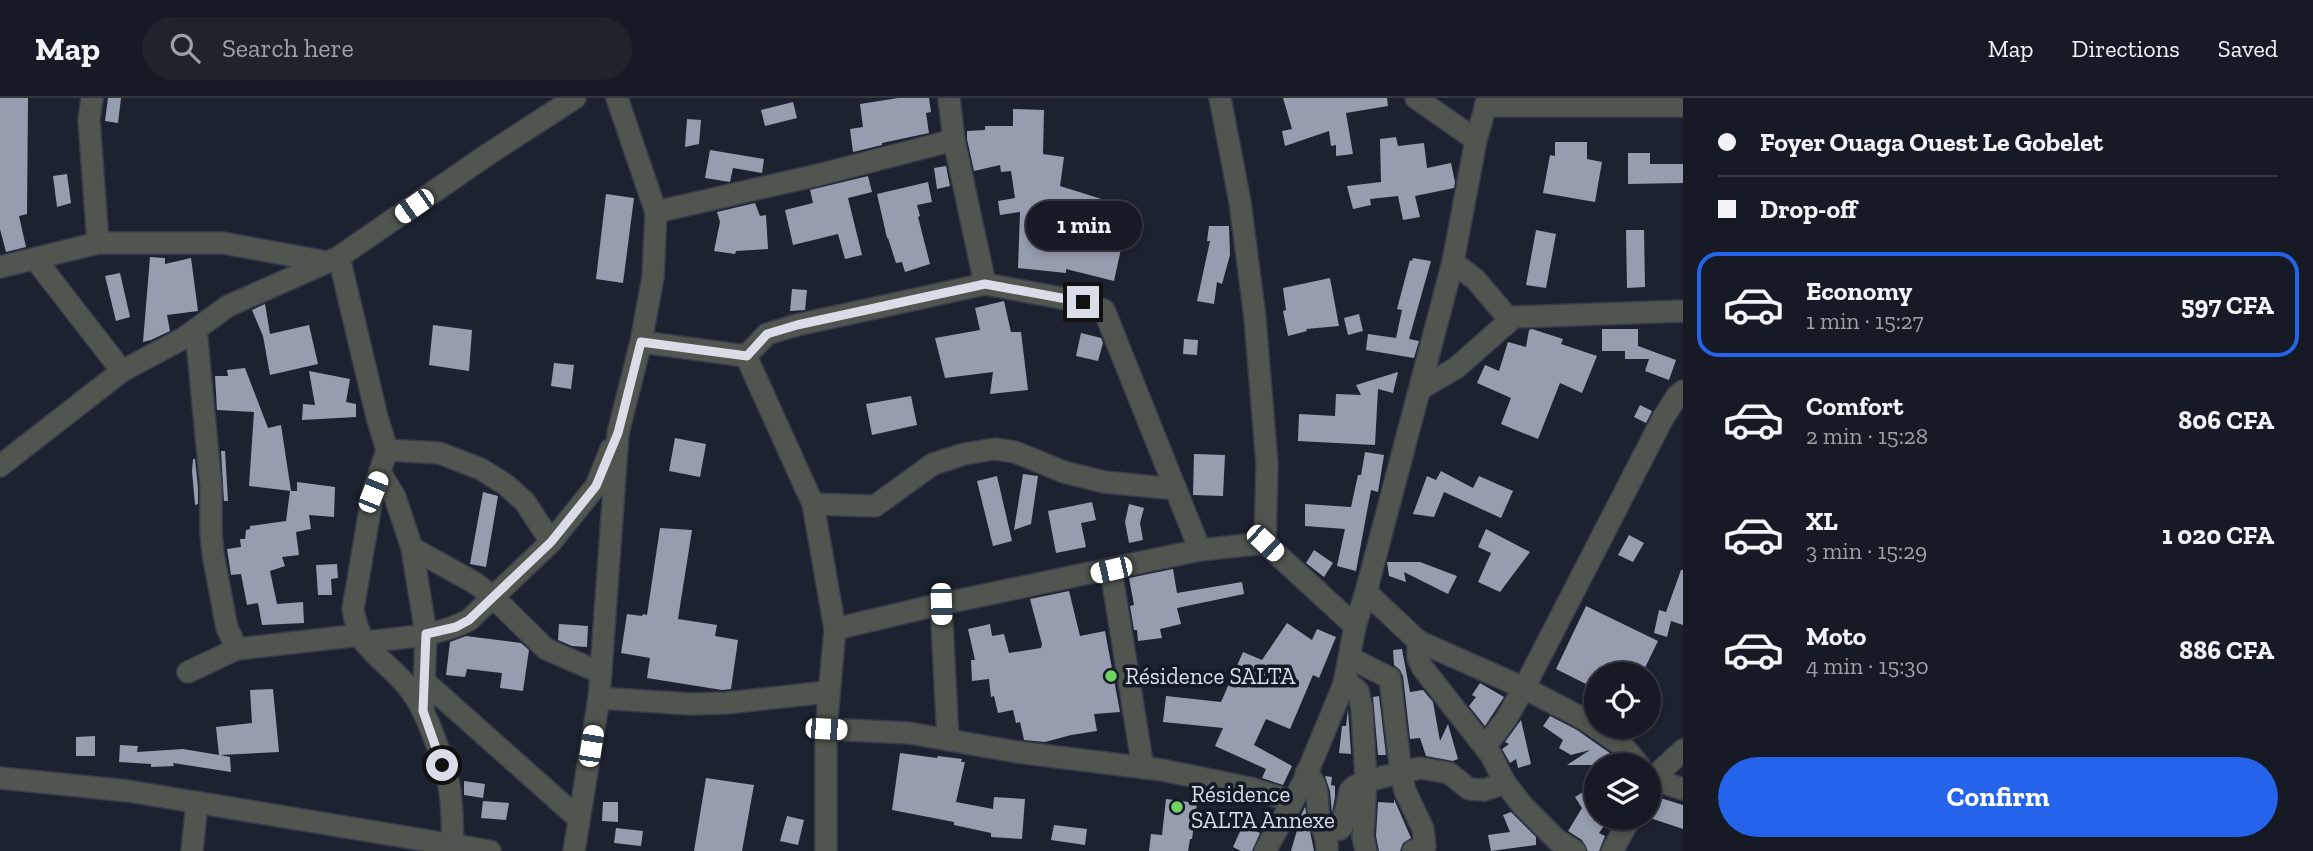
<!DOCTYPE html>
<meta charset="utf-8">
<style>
body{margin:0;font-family:"Zilla Slab",serif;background:#1f232c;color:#f1f3f6;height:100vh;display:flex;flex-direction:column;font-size:26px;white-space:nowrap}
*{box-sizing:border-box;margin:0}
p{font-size:23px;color:#9ea1a6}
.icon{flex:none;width:38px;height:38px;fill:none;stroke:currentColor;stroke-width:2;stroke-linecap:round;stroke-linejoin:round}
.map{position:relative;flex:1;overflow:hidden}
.side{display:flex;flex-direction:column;background:#161a24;width:630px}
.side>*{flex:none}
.hud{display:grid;align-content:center;height:154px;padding:0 35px;background:#161a24}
.controls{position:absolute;left:1584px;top:564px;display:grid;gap:14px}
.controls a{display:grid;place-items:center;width:77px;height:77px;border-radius:50%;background:#161a24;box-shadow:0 4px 10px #0003,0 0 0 2px #353841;font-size:35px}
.end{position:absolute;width:32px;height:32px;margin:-16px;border:9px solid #d9dde7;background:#111;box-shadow:0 0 0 4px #111}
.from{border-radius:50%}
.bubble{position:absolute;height:49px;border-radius:24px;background:#161a24;box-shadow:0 4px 10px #0003,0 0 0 2px #353841;font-size:23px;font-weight:700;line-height:49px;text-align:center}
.car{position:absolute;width:21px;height:42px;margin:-21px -10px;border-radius:9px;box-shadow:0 0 5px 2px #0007;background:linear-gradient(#fff 24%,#345 0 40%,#fff 0 76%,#345 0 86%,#fff 0)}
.hud b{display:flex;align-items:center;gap:24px;height:66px;font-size:26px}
.hud b+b{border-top:2px solid #353841}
.hud i{width:18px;height:18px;background:#f1f3f6}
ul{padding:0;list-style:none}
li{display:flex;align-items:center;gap:21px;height:105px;margin:0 14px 10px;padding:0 21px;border:4px solid transparent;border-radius:21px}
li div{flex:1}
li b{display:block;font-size:26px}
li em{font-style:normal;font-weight:700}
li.on{border-color:#2563eb}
li>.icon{width:63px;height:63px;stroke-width:1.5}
.action{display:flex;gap:14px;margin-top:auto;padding:14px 35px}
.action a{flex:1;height:80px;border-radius:42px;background:#2563eb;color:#fff;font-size:28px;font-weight:700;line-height:80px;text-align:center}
header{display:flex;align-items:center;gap:42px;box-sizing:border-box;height:98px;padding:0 35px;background:#161a24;border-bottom:2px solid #353841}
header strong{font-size:33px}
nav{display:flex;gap:38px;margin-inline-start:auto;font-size:24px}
.search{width:490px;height:63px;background:#1f232c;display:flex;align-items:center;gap:18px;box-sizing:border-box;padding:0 24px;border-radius:38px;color:#9ea1a6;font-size:26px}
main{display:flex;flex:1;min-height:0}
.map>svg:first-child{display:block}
.building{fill:#969daf}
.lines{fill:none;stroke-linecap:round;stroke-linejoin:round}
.minor-casing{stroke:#373c4a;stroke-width:24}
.minor{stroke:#4f554f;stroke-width:21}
.route{stroke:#d9dde7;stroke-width:9}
.poi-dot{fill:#6fd360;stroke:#141926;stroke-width:2.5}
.labels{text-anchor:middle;stroke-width:7;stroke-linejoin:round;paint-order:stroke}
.poi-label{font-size:23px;fill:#d9dde7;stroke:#141926;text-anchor:start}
</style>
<header>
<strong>Map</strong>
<div class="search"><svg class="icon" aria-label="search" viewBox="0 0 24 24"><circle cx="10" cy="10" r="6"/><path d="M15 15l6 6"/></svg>Search here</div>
<nav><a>Map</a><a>Directions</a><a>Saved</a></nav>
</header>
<main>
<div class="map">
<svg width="1683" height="753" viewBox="0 0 1683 753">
<rect width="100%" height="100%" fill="#1d2230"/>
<g class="building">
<polygon points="0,0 28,0 27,116 19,118 26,149 6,154 0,131"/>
<polygon points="108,0 121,0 118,25 105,23"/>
<polygon points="898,0 929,0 931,14 926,15 929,35 882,45 882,47 853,54 850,31 863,29 860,6"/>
<polygon points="1283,0 1387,0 1388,8 1346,15 1353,56 1336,58 1336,47 1331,48 1329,33 1285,48 1282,33 1292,31"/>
<polygon points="793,4 797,20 765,28 761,12"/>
<polygon points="1013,11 1044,12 1043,56 1064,59 1060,88 1130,110 1114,183 1066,171 1066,175 1018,170 1020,114 1000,117 998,103 1015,100 1011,73 1001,74 1000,67 974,73 967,41 967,33 985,32 985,28 1013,28"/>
<polygon points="687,21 701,22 699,46 685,49"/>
<polygon points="1396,39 1398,48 1424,45 1427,70 1451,65 1455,84 1454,90 1415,98 1420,119 1403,122 1398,98 1370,101 1371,107 1353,111 1347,88 1381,84 1380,41"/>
<polygon points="1555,44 1587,44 1587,61 1602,64 1595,104 1543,95 1550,57 1555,58"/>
<polygon points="710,52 764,61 762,75 733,70 730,84 705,80"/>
<polygon points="1628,55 1650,55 1650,66 1683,66 1683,85 1628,86"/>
<polygon points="946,68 950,88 937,91 934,70"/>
<polygon points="67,76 71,105 57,109 53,78"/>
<polygon points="868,78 872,94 848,100 862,157 845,161 838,136 793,147 785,112 813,105 810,92"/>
<polygon points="928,84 932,104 917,107 920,118 918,119 930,166 905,174 902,164 896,165 888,140 887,140 877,96"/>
<polygon points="606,96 634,100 623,185 596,181"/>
<polygon points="755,105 760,118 766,117 768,151 736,153 735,156 714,153 720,124 717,114"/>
<polygon points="1209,128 1229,128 1230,157 1222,186 1217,184 1214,206 1197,203 1210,143 1207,143"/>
<polygon points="1536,132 1556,136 1546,190 1526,187"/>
<polygon points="1626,132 1644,132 1645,189 1627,190"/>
<polygon points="150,159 165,160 165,166 191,160 198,213 167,217 170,233 151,242 143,244"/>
<polygon points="1413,160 1431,163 1409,241 1419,243 1414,260 1366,252 1368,236 1396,240 1402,212 1397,211 1410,162 1412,163"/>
<polygon points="120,175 130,219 116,223 105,178"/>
<polygon points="1330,180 1339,228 1306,231 1307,233 1288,238 1283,213 1286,212 1283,190"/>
<polygon points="792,191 807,192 805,212 790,213"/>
<polygon points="1004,203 1011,234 1021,234 1028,292 990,296 993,274 945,280 935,240 980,232 975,210"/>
<polygon points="265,206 270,236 309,227 318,266 270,277 263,238 252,212"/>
<polygon points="1359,216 1363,233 1348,237 1344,220"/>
<polygon points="433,227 472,232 469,273 429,267"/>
<polygon points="1532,231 1563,241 1561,246 1597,258 1582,295 1560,285 1538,341 1501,326 1511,300 1477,285 1485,267 1499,273 1508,244 1526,249 1529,232"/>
<polygon points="1602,231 1638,231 1638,248 1676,262 1669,282 1645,273 1649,261 1625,261 1625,253 1602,253"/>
<polygon points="1081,235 1101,240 1103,245 1098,263 1076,258"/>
<polygon points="1184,241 1198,242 1197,257 1183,256"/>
<polygon points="554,265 574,267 571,291 551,288"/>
<polygon points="245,270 268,330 281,327 291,393 249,388 254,314 217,312 215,278 228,278 227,272"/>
<polygon points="309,273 350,281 346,304 356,306 356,319 302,322 303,306 315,307"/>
<polygon points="1398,274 1393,295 1378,291 1375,347 1298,343 1299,316 1335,318 1336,296 1361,297 1356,287"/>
<polygon points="911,298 917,327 872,337 866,306"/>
<polygon points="1640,307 1652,313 1646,325 1634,319"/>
<polygon points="675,340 706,346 700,379 669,373"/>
<polygon points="221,353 225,353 228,403 224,403"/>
<polygon points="1365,354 1384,357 1378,394 1371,392 1356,473 1337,468 1345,431 1305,428 1305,406 1351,409 1358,377 1361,377"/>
<polygon points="1194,356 1225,357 1223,398 1193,397"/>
<polygon points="193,361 195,361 198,390 198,406 195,407 192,373"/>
<polygon points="1441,373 1473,390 1479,378 1513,393 1501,420 1444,394 1434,419 1413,416 1427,378 1436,382"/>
<polygon points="1023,376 1038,378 1031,426 1014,432"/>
<polygon points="997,378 1012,443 993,448 977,383"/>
<polygon points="297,384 335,389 334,419 309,417 311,431 296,434 299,457 282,459 285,468 270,473 277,506 303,504 304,525 262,527 258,505 247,507 241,476 231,477 227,451 241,449 240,441 245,441 246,432 250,431 250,428 286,423 290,393 297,393"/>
<polygon points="483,394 498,398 486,469 470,466"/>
<polygon points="1092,404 1096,422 1081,425 1086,449 1056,455 1048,413"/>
<polygon points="1129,406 1144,410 1140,425 1143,442 1129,445 1125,424"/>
<polygon points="660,430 692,432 678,521 717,527 715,538 738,542 731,591 722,592 647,580 650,560 621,555 627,516 642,518 643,516 647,517"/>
<polygon points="1486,431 1530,454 1500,494 1478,484 1491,455 1478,449"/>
<polygon points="1629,437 1644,445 1633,464 1618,457"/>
<polygon points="1314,452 1333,465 1324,479 1306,465"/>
<polygon points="1387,464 1420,464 1457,478 1448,496 1404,474 1406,484 1389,478"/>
<polygon points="337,466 338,480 331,481 332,497 318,497 316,467"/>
<polygon points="1173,471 1177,495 1242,484 1244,496 1177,510 1181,526 1160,531 1162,540 1138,543 1137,532 1134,532 1130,508 1134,507 1129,480"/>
<polygon points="1681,472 1683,472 1683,527 1671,523 1667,539 1654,535 1659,512 1666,514"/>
<polygon points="1069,493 1080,538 1105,533 1120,614 1094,616 1097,633 1071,637 1045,644 1024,642 1020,624 1016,625 1013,612 998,615 994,598 991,599 989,581 972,583 971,562 975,562 968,531 990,526 992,538 1004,536 1009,555 1041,550 1042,546 1030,501"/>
<polygon points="1586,508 1658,543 1642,576 1596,576 1596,591 1556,571"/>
<polygon points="1287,525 1312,542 1317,531 1336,539 1319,580 1313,577 1290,631 1266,621 1254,647 1292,668 1283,687 1262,680 1266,671 1215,648 1223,630 1163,624 1166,598 1221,604 1243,554 1262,562"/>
<polygon points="559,526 588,528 587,549 572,548 558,542"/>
<polygon points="466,538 521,545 529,552 523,593 500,590 502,575 467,571 465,579 446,577 450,544"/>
<polygon points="1402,551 1410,594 1423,592 1433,604 1440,643 1448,626 1458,661 1453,663 1426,658 1420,640 1410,641 1403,578 1400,572 1394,567 1393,552"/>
<polygon points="1480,585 1504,599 1485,628 1469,608 1476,599 1472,597"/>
<polygon points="273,591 279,654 220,657 230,659 231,674 173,665 174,668 151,669 151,666 119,664 120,647 138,648 137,654 183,651 219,657 216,629 252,625 250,592"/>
<polygon points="1379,598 1386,657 1378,657 1373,599"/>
<polygon points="1348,611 1351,656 1339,655 1342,628 1346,628"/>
<polygon points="1550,618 1577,632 1614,658 1622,667 1567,667 1590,652 1571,657 1559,650 1563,642 1543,628"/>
<polygon points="1521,622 1531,666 1518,670 1516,661 1510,665 1502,651 1509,646 1505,644"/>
<polygon points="95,638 95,658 76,658 76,639"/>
<polygon points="900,655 937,660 938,658 962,661 961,664 965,664 956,704 993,711 994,699 1025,701 1022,741 991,739 991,735 954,727 954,724 892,712"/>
<polygon points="1325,678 1332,679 1331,687 1335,688 1335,699 1332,715 1330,693"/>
<polygon points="706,680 754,687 742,753 694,753"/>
<polygon points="464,683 485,686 483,700 464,697"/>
<polygon points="1596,686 1596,719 1610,719 1599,735 1605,738 1599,753 1588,753 1582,742 1568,733 1582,710 1575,699"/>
<polygon points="1657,699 1683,707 1683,731 1650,720"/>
<polygon points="1166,701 1197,705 1192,741 1190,741 1188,753 1149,753 1151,736 1162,737"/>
<polygon points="1394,701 1411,740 1403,745 1400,753 1379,753 1376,738 1378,704 1394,705"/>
<polygon points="483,703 509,705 506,722 481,720"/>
<polygon points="603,704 618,704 618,724 602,723"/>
<polygon points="1305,709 1314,753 1291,753 1302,715"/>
<polygon points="1511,714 1536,739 1536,747 1491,753 1488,737 1510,734 1503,717"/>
<polygon points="787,718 804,722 798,747 780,743"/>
<polygon points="1054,727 1087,731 1085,747 1051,742"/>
<polygon points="1243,727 1260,735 1252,753 1241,753 1233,749"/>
<polygon points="616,730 643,733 641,748 614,745"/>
</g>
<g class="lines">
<g class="minor-casing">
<g id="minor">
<polyline points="92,0 89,22 98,145"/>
<polyline points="949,0 954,42 985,186"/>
<polyline points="1220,0 1240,104 1255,220 1267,366 1265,445 1355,528"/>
<polyline points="1416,0 1476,42"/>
<polyline points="1485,8 1683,8"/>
<polyline points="656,114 818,77 954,42"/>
<path d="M 339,159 L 377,319 L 387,352 L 373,394 L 353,511 C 360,557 387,560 411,593 C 426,612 442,659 448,683 C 453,703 452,727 453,748"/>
<polyline points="35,161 122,273"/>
<polyline points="1453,164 1476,182 1509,221"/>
<polyline points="0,169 98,145 223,145 327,164"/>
<polyline points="196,232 211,389 211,435 213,456 227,530 237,551"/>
<polyline points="641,244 746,258"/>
<polyline points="746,258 767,236 797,227 985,186 1083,204 1104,212 1200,452"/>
<polyline points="746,258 813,406 835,531 826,631 826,753"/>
<polyline points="1420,291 1456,270 1514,219 1683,213"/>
<polyline points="387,352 439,355 481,371 506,387 525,404 551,444 596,388 611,351"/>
<polyline points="0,368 122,273 184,240 228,208 339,159 490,55 575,0"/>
<polyline points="381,376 395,399 412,450 426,536 423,613"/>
<polyline points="813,406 875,408 933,366 964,356 995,351 1015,354 1064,374 1104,384 1176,391"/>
<polyline points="412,450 475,485 493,499 546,551 601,575"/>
<polyline points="1111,472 1143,670"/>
<polyline points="1366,494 1418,543 1524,590 1584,621 1623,648 1639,667"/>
<polyline points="941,506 948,642"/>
<polyline points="835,531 941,506 1200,452 1265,445"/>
<polyline points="1418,543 1418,560 1422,569 1491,657 1505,685 1523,708 1557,742 1575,753"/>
<path d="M 364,544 C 399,540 437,539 469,522 L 551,444"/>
<polyline points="1350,560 1390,580 1401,675 1405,693 1423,731 1425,749 1413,753"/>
<polyline points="188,574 237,551 360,537"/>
<polyline points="424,583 579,721"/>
<polyline points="599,600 690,606 726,605 828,594"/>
<polyline points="826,631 909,635 1017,654 1162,672 1250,690 1291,703"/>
<polyline points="1485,649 1506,621 1524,590 1663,320 1677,298 1683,293"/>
<path d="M 1306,675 C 1321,687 1316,703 1319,719 C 1321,732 1328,736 1327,753"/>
<polyline points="1648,678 1652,681 1683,652"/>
<polyline points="0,680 128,693 490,753"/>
<polyline points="1648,687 1652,681 1683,691"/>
<polyline points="1325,731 1340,731 1342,729 1350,693 1354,689 1366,683 1362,611 1358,593 1352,588 1344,586"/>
<polyline points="192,753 197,705"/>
<polyline points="574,753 599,600 618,335 641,244 653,179 656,114 617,0"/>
<polyline points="1265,753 1303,685 1344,586 1355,528 1366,494 1453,164 1476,42 1488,0"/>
<polyline points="1366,753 1363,739 1366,683 1420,670 1449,675 1469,691 1484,692 1505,685"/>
<polyline points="1612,753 1631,719"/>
</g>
</g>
<use href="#minor" class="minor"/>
</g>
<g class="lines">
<polyline class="route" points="442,667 423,613 426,536 456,529 469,522 551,444 596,388 618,335 641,244 747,258 767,236 797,227 985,186 1083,204"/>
</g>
<g class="poi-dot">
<circle cx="1111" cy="578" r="7"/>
<circle cx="1177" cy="709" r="7"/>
</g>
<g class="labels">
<g class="poi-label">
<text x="1125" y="586">Résidence SALTA</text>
<text x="1191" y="704">Résidence<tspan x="1191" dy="26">SALTA Annexe</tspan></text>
</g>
</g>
</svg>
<div class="controls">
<a><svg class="icon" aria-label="locate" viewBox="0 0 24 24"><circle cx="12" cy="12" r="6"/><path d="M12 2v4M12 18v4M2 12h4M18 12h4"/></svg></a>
<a><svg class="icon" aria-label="layers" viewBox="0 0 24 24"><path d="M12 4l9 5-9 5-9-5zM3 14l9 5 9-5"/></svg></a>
</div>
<i class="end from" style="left:442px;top:667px"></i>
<i class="end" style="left:1083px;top:204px"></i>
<div class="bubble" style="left:1026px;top:103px;width:116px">1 min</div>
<i class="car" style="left:414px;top:108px;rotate:235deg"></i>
<i class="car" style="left:373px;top:394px;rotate:22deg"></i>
<i class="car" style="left:1265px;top:445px;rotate:133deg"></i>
<i class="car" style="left:1111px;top:472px;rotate:257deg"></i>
<i class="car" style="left:941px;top:506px;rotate:178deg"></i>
<i class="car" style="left:826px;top:631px;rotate:93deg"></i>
<i class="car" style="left:591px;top:648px;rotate:9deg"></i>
</div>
<section class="side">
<div class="hud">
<b><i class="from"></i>Foyer Ouaga Ouest Le Gobelet</b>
<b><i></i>Drop-off</b>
</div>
<ul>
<li class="on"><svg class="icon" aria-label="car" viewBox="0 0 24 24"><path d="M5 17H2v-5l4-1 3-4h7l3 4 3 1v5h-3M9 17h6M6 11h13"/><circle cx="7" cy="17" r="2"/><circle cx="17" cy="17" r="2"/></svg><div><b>Economy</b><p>1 min · 15:27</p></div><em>597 CFA</em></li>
<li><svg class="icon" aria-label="car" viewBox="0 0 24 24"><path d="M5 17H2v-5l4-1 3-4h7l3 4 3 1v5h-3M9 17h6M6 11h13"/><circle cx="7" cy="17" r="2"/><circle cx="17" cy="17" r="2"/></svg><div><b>Comfort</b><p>2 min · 15:28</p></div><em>806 CFA</em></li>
<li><svg class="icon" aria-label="car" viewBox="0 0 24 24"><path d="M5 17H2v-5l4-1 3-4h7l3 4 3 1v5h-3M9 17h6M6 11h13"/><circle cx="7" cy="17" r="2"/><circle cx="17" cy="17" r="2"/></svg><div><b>XL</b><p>3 min · 15:29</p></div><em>1 020 CFA</em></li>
<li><svg class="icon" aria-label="car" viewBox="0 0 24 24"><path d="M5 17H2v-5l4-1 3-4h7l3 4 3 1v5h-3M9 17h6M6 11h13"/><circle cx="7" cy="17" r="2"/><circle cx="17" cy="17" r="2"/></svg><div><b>Moto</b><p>4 min · 15:30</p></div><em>886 CFA</em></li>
</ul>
<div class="action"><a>Confirm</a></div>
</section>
</main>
